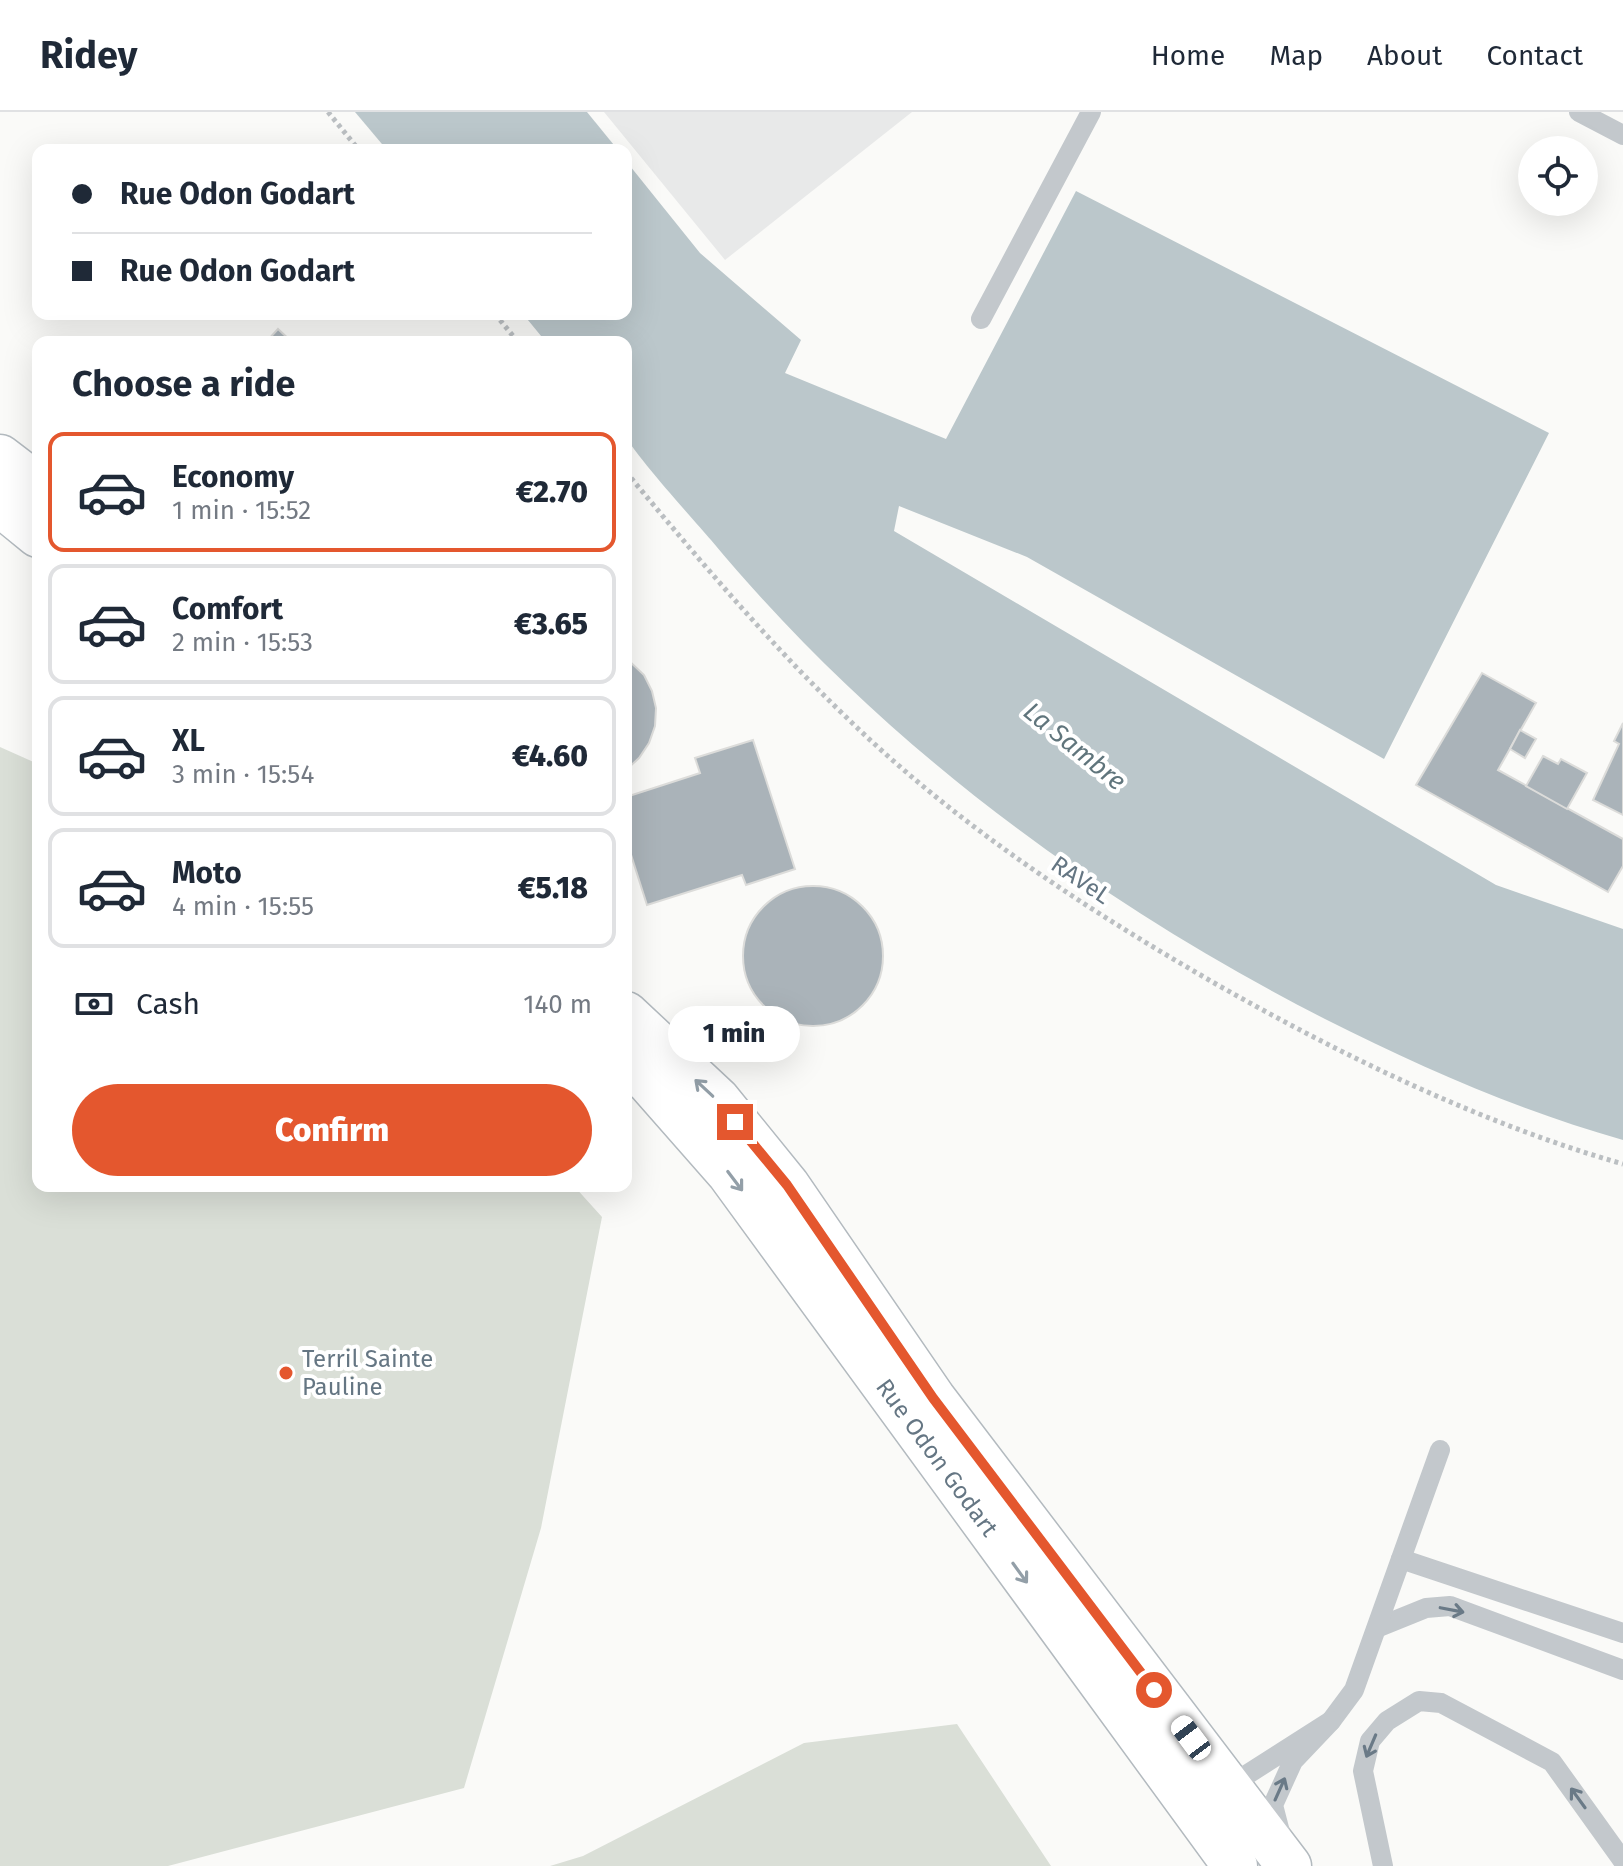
<!DOCTYPE html>
<meta charset="utf-8">
<style>
body{margin:0;font-family:"Fira Sans",sans-serif;background:#f2f2f3;color:#1f2937;height:100vh;display:flex;flex-direction:column;font-size:30px;white-space:nowrap}
*{box-sizing:border-box;margin:0}
p{font-size:26px;color:#747a83}
.icon{flex:none;width:44px;height:44px;fill:none;stroke:currentColor;stroke-width:2;stroke-linecap:round;stroke-linejoin:round}
.map{position:relative;flex:1;overflow:hidden}
.details{position:absolute;left:32px;top:224px;width:600px;height:856px;display:flex;flex-direction:column;background:#fff;border-radius:16px;box-shadow:0 8px 32px #0002}
.details>*{flex:none}
.top-card{position:absolute;left:32px;top:32px;width:600px;height:176px;border-radius:16px;box-shadow:0 8px 32px #0002;display:grid;align-content:center;height:176px;padding:0 40px;background:#fff}
.controls{position:absolute;left:1518px;top:24px;display:grid;gap:16px}
.controls a{display:grid;place-items:center;width:80px;height:80px;border-radius:50%;background:#fff;box-shadow:0 8px 32px #0002;font-size:40px}
.end{position:absolute;width:36px;height:36px;margin:-18px;border:10px solid #e4572e;background:#fff;box-shadow:0 0 0 4px #fff}
.from{border-radius:50%}
.bubble{position:absolute;height:56px;border-radius:28px;background:#fff;box-shadow:0 8px 32px #0002;font-size:26px;font-weight:800;line-height:56px;text-align:center}
.car{position:absolute;width:24px;height:48px;margin:-24px -12px;border-radius:10px;box-shadow:0 0 6px 2px #0007;background:linear-gradient(#fff 24%,#345 0 40%,#fff 0 76%,#345 0 86%,#fff 0)}
.top-card b{display:flex;align-items:center;gap:28px;height:76px;font-size:30px}
.top-card b+b{border-top:2px solid #e0e1e3}
.top-card i{width:20px;height:20px;background:#1f2937}
ul{padding:0;list-style:none}
li{display:flex;align-items:center;gap:24px;height:120px;margin:0 16px 12px;padding:0 24px;border:4px solid #e0e1e3;border-radius:16px}
li div{flex:1}
li b{display:block;font-size:30px}
li em{font-style:normal;font-weight:800}
li.on{border-color:#e4572e}
li>.icon{width:72px;height:72px;stroke-width:1.5}
h2{padding:0 40px;font-size:36px;line-height:96px}
.pay{display:flex;align-items:center;gap:20px;height:88px;padding:0 40px;font-size:30px}
.pay p{margin-inline-start:auto}
.primary-button{display:flex;gap:16px;margin-top:auto;padding:16px 40px}
.primary-button a{flex:1;height:92px;border-radius:48px;background:#e4572e;color:#fff;font-size:32px;font-weight:800;line-height:92px;text-align:center}
header{display:flex;align-items:center;gap:48px;box-sizing:border-box;height:112px;padding:0 40px;background:#fff;border-bottom:2px solid #e0e1e3}
header strong{font-size:38px}
nav{display:flex;gap:44px;margin-inline-start:auto;font-size:28px}
.map>svg:first-child{display:block}
.built{fill:#e8e9e9}
.green{fill:#dadfd7}
.water{fill:#bbc7cb}
.building{fill:#aab3b9;stroke:#dcdcda;stroke-width:2}
.lines{fill:none;stroke-linecap:round;stroke-linejoin:round}
.secondary-casing{stroke:#b3babf;stroke-width:47}
.path{stroke:#bbbfc2;stroke-width:5;stroke-dasharray:4 4;stroke-linecap:butt}
.lane{stroke:#c3c8cc;stroke-width:20}
.secondary{stroke:#fff;stroke-width:44}
.oneway{stroke:#939fa8}
.oneway2{stroke:#6a7a87}
.route{stroke:#e4572e;stroke-width:10}
.poi-dot{fill:#e4572e;stroke:#fff;stroke-width:3}
.labels{text-anchor:middle;stroke-width:8;stroke-linejoin:round;paint-order:stroke}
.street-label{font-size:24px;fill:#657683;stroke:#fff}
.poi-label{font-size:24px;fill:#657683;stroke:#fff;text-anchor:start}
.water-label{font-size:26px;font-style:italic;fill:#60757c;stroke:#fff}
</style>
<header>
<strong>Ridey</strong>
<nav><a>Home</a><a>Map</a><a>About</a><a>Contact</a></nav>
</header>
<div class="map">
<svg width="1623" height="1754" viewBox="0 0 1623 1754">
<rect width="100%" height="100%" fill="#fafaf8"/>
<polygon class="built" points="604,0 912,0 725,148"/>
<g class="green">
<polygon points="0,635 38,652 38,1074 574,1074 602,1105 541,1416 464,1676 168,1754 0,1754"/>
<polygon points="957,1612 1051,1754 550,1754 583,1744 804,1631"/>
</g>
<g class="water">
<polygon points="355,0 587,0 618,38 387,38"/>
<path d="M 626,49 L 700,141 L 801,228 L 785,261 L 946,327 L 1076,79 L 1549,321 L 1384,647 L 1027,445 L 899,394 L 894,419 L 1496,773 L 1623,817 L 1623,1028 C 1519,999 1421,955 1325,907 C 1092,788 879,630 711,428 C 697,412 629,336 626,324 C 624,316 626,305 626,297 C 626,275 626,252 626,230 L 546,230 L 523,202 L 626,202 Z"/>
</g>
<g class="building">
<polygon points="278,217 292,230 266,230"/>
<polygon points="626,546 644,563 652,579 656,596 655,614 649,631 639,646 626,658"/>
<polygon points="1482,561 1536,591 1498,658 1623,727 1623,754 1608,780 1416,673"/>
<polygon points="1623,611 1623,703 1593,688 1619,632 1614,629"/>
<polygon points="1520,618 1536,627 1525,646 1510,637"/>
<polygon points="753,628 795,757 746,773 742,763 647,793 626,727 626,685 700,661 695,646"/>
<polygon points="1543,644 1558,652 1561,647 1587,661 1567,697 1526,674"/>
<circle cx="813" cy="844" r="70"/>
</g>
<g class="lines">
<g class="secondary-casing">
<g id="secondary">
<polyline points="0,345 38,374"/>
<polyline points="0,392 38,423"/>
<polyline points="626,902 718,988 787,1073 933,1286 1289,1754"/>
<path id="s1" d="M 626,950 L 649,970 L 729,1061 L 1235,1754"/>
</g>
</g>
<g class="path">
<polyline points="328,0 359,38"/>
<polyline points="495,202 518,230"/>
<path d="M 626,360 C 696,444 766,528 845,604 C 954,711 1084,796 1216,872 C 1345,945 1480,1011 1623,1052"/>
</g>
<g class="lane">
<polyline points="1579,0 1623,23"/>
<polyline points="981,207 1091,0"/>
<polyline points="1401,1447 1623,1521"/>
<polyline points="1379,1515 1426,1496 1450,1494 1623,1558"/>
<polyline points="1331,1609 1354,1578 1440,1338"/>
<polyline points="1226,1676 1331,1609 1293,1649 1273,1693 1281,1724"/>
<polyline points="1383,1754 1363,1659 1370,1629 1387,1609 1419,1589 1441,1591 1552,1650 1623,1749"/>
</g>
<use href="#secondary" class="secondary"/>
</g>
<defs><path id="oneway-shaft" d="M-6 0H5M1.5-3L5.5 0L1.5 3" fill="none" stroke-width="1.6" stroke-linecap="round" stroke-linejoin="round" transform="scale(2)"/></defs>
<g class="oneway">
<use href="#oneway-shaft" transform="translate(704 976) rotate(-137)"/>
<use href="#oneway-shaft" transform="translate(735 1069) rotate(53)"/>
<use href="#oneway-shaft" transform="translate(1020 1461) rotate(54)"/>
</g>
<g class="oneway2">
<use href="#oneway-shaft" transform="translate(1452 1498) rotate(11)"/>
<use href="#oneway-shaft" transform="translate(1371 1634) rotate(113)"/>
<use href="#oneway-shaft" transform="translate(1280 1677) rotate(-66)"/>
<use href="#oneway-shaft" transform="translate(1578 1686) rotate(-126)"/>
</g>
<g class="lines">
<polyline class="route" points="735,1010 787,1073 933,1286 1154,1578"/>
</g>
<circle class="poi-dot" cx="286" cy="1261" r="8"/>
<g class="labels">
<g class="street-label">
<text transform="translate(1081 768) rotate(34)" y="8">RAVeL</text>
<text dy="8" stroke="none"><textPath href="#s1" startOffset="504">Rue Odon Godart</textPath></text>
</g>
<g class="poi-label">
<text x="302" y="1255">Terril Sainte<tspan x="302" dy="28">Pauline</tspan></text>
</g>
<g class="water-label">
<text transform="translate(1075 634) rotate(39)" y="9">La Sambre</text>
</g>
</g>
</svg>
<div class="controls">
<a><svg class="icon" aria-label="locate" viewBox="0 0 24 24"><circle cx="12" cy="12" r="6"/><path d="M12 2v4M12 18v4M2 12h4M18 12h4"/></svg></a>
</div>
<i class="end from" style="left:1154px;top:1578px"></i>
<i class="end" style="left:735px;top:1010px"></i>
<div class="bubble" style="left:668px;top:894px;width:132px">1 min</div>
<i class="car" style="left:1191px;top:1626px;rotate:323deg"></i>
<div class="top-card">
<b><i class="from"></i>Rue Odon Godart</b>
<b><i></i>Rue Odon Godart</b>
</div>
<section class="details">
<h2>Choose a ride</h2>
<ul>
<li class="on"><svg class="icon" aria-label="car" viewBox="0 0 24 24"><path d="M5 17H2v-5l4-1 3-4h7l3 4 3 1v5h-3M9 17h6M6 11h13"/><circle cx="7" cy="17" r="2"/><circle cx="17" cy="17" r="2"/></svg><div><b>Economy</b><p>1 min · 15:52</p></div><em>€2.70</em></li>
<li><svg class="icon" aria-label="car" viewBox="0 0 24 24"><path d="M5 17H2v-5l4-1 3-4h7l3 4 3 1v5h-3M9 17h6M6 11h13"/><circle cx="7" cy="17" r="2"/><circle cx="17" cy="17" r="2"/></svg><div><b>Comfort</b><p>2 min · 15:53</p></div><em>€3.65</em></li>
<li><svg class="icon" aria-label="car" viewBox="0 0 24 24"><path d="M5 17H2v-5l4-1 3-4h7l3 4 3 1v5h-3M9 17h6M6 11h13"/><circle cx="7" cy="17" r="2"/><circle cx="17" cy="17" r="2"/></svg><div><b>XL</b><p>3 min · 15:54</p></div><em>€4.60</em></li>
<li><svg class="icon" aria-label="car" viewBox="0 0 24 24"><path d="M5 17H2v-5l4-1 3-4h7l3 4 3 1v5h-3M9 17h6M6 11h13"/><circle cx="7" cy="17" r="2"/><circle cx="17" cy="17" r="2"/></svg><div><b>Moto</b><p>4 min · 15:55</p></div><em>€5.18</em></li>
</ul>
<div class="pay"><svg class="icon" aria-label="cash" viewBox="0 0 24 24"><path d="M3 7h18v10H3z"/><circle cx="12" cy="12" r="2"/></svg>Cash<p>140 m</p></div>
<div class="primary-button"><a>Confirm</a></div>
</section>
</div>
